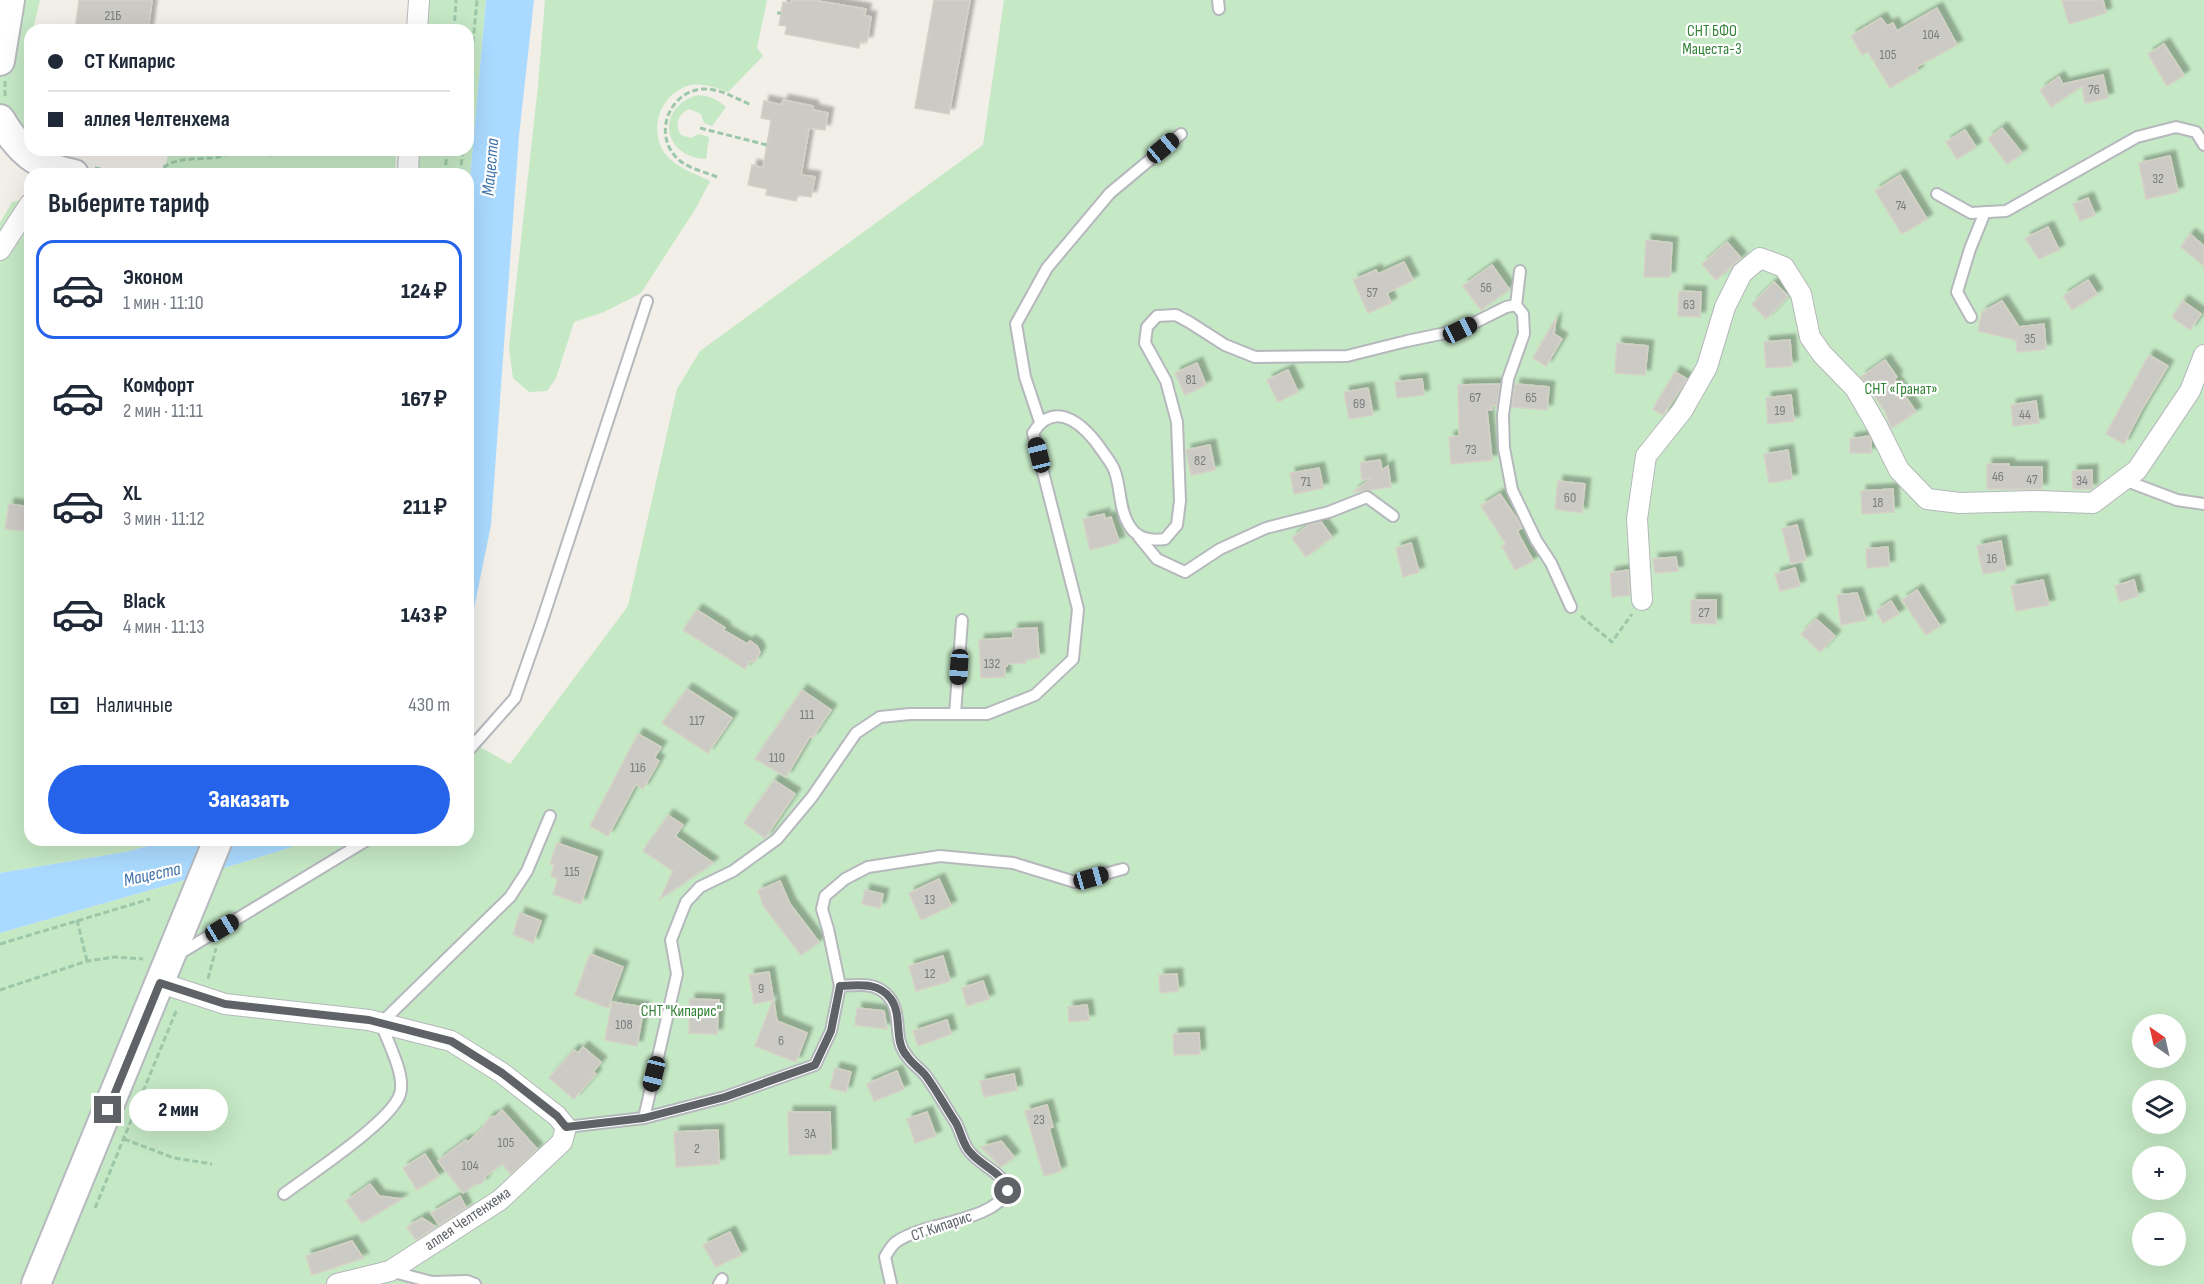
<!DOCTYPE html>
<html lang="ru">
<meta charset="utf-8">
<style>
body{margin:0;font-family:"Sofia Sans Condensed",sans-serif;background:#f2f2f3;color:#1f2937;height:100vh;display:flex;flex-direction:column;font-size:22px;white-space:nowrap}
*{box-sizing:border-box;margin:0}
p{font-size:20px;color:#747a83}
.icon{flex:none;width:33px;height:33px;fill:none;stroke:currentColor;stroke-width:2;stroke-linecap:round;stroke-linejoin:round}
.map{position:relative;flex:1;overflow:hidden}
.side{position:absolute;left:24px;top:168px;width:450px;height:678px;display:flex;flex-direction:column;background:#fff;border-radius:18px;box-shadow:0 6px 24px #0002}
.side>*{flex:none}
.top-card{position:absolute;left:24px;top:24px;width:450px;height:132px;border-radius:18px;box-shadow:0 6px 24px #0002;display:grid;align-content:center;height:132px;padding:0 24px;background:#fff}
.needle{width:39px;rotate:326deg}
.tools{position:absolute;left:2132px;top:1014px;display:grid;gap:12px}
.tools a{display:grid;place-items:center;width:54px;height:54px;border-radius:50%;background:#fff;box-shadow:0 6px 24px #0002;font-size:30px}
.end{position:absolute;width:27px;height:27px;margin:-14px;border:8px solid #5f6368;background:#fff;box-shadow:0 0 0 3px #fff}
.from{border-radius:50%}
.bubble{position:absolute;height:42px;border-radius:21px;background:#fff;box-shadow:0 6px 24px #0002;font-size:20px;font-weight:800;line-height:42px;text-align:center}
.car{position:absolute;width:18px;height:36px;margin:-18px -9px;border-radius:8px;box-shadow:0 0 4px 2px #0007;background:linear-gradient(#222 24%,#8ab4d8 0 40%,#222 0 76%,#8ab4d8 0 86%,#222 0)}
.top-card b{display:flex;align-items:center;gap:21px;height:57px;font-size:22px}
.top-card b+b{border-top:2px solid #e0e1e3}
.top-card i{width:15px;height:15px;background:#1f2937}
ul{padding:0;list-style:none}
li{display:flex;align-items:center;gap:18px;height:99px;margin:0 12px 9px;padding:0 12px;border:3px solid transparent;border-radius:18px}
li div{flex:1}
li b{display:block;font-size:22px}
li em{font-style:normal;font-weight:800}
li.selected{border-color:#2563eb}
li>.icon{width:54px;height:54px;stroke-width:1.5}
h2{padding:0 24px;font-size:27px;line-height:72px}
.pay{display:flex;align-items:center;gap:15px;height:66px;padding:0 24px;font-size:22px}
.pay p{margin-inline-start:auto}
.cta{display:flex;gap:12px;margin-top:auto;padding:12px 24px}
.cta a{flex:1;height:69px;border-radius:36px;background:#2563eb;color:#fff;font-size:24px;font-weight:800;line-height:69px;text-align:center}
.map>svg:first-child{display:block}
.green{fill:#c5e8c5;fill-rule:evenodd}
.water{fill:#aadaff}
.building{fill:#cccac5;stroke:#d6d1c6;stroke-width:1.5;filter:url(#shadow)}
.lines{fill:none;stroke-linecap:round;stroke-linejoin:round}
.service-casing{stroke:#b5b8bc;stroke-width:14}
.minor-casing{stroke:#b5b8bc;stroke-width:22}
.secondary-casing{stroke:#b6babf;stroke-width:32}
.path{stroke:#9cc7a9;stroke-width:3;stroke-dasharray:6 3;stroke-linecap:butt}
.service{stroke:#fff;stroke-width:10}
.minor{stroke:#fff;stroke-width:20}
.secondary{stroke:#fff;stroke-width:28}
.route{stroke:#5f6368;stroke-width:8}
.labels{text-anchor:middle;stroke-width:4.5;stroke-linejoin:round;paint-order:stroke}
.number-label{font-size:14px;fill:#7a7d7f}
.park-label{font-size:16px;fill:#348238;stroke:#fff}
.street-label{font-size:16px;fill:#5f6368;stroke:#fff}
.water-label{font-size:18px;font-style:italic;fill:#4174aa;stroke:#fff}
</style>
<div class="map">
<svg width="2204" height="1284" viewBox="0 0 2204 1284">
<defs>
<filter id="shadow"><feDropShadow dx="5.5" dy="-5.5" stdDeviation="1.5" flood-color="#0004"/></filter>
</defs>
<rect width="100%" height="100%" fill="#f1efe8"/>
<g class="green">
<polygon points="0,0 40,0 33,30 30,30 30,144 0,132"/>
<polygon points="423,0 486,0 468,201 468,174 409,174 410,150 468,150 468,30 420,30"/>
<path d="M 545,0 L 767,0 L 757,48 L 763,56 L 728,92 C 716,88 704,83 691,85 C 660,92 647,131 666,155 C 677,168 696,174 710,181 L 696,208 L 641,293 L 604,312 L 574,322 L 556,378 L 547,391 L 529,392 L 513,378 L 509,348 L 538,86 Z"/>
<path d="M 1004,0 L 2204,0 L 2204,1284 L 0,1284 L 0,933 L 168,885 L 286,849 L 307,840 L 468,840 L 468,740 L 510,764 L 628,606 L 677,389 L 700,351 L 983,145 ZM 2142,1024 L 2175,1024 L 2175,1058 L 2142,1058 ZM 2142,1090 L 2175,1090 L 2175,1124 L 2142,1124 ZM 2142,1156 L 2175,1156 L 2175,1190 L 2142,1190 ZM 2142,1222 L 2175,1222 L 2175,1256 L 2142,1256 Z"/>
<path d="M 698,95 C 710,96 717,99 726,107 L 712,126 L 704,123 L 701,114 L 689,109 C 678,114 674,125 681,135 L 691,138 L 699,134 L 709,137 L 706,159 C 662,157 655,107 698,95 Z"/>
<polygon points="169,150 396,150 395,174 164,174"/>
<polygon points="30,198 30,840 172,840 125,852 0,873 0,223 12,202"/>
</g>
<g class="water">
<polygon points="486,0 534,0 519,136 491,525 468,638 468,201"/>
<polygon points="172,840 307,840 286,849 168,885 0,933 0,873 125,852"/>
</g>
<g class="building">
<polygon points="79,0 152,0 148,30 75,30"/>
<polygon points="791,0 812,0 866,9 864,16 871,17 867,42 860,41 859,48 785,34 787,26 779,25 783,2 791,4"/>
<polygon points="934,0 970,0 949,114 915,108"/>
<polygon points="2062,0 2103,0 2106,13 2069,24"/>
<polygon points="1937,8 1957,45 1916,67 1918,71 1890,88 1868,52 1862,55 1851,36 1881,18 1887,26 1893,23 1897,31"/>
<polygon points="2164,44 2184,75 2167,86 2148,54"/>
<polygon points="2103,75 2108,98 2085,103 2082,86 2051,107 2040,90 2059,77 2063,84"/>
<polygon points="783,100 813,106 813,110 828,113 825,130 809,128 801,175 815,177 811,197 798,195 796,201 766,195 767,189 748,185 752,165 763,168 771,120 761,118 764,101 782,105"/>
<polygon points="2002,128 2022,153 2007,164 1988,139"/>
<polygon points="1965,130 1976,147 1957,159 1946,142"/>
<polygon points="2170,156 2178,192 2146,199 2139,163"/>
<polygon points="1900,175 1927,219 1902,234 1875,191"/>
<polygon points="2088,198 2095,215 2080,221 2073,204"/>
<polygon points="2048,227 2059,250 2039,259 2025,238"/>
<polygon points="2190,234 2204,246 2204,266 2181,247"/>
<polygon points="1646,240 1672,243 1670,277 1644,277"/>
<polygon points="1727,242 1741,258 1716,280 1702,264"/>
<polygon points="1404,262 1413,280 1387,293 1391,303 1368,313 1353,280 1376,270 1378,274"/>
<polygon points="1492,265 1509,289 1481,310 1463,286"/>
<polygon points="2088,280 2097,294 2072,310 2063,296"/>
<polygon points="1774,282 1788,296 1766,319 1752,304"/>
<polygon points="1679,291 1701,292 1700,317 1678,316"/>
<polygon points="2002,301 2019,327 2044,324 2046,349 2017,352 2016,340 1978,331 1982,312"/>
<polygon points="2183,301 2201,314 2190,330 2172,317"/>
<polygon points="1556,318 1554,334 1562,339 1546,366 1533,358"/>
<polygon points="1790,340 1792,366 1766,368 1764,342"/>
<polygon points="1617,343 1648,346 1645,375 1615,373"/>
<polygon points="2149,355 2168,366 2142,409 2124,444 2106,434"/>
<polygon points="1885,360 1897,377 1894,379 1916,412 1891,428 1885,411 1861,377"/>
<polygon points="1197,363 1206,385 1185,395 1175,373"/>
<polygon points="1288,370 1298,392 1278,402 1267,380"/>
<polygon points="1675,372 1687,379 1663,415 1653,409"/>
<polygon points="1422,379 1424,395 1397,398 1395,382"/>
<polygon points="1500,384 1497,406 1492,405 1492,410 1487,410 1492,460 1451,464 1449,437 1459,436 1458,385"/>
<polygon points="1515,384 1549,387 1547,410 1512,407"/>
<polygon points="1368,388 1373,415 1349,419 1344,392"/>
<polygon points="1791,395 1794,421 1768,424 1766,398"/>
<polygon points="2036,401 2039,423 2013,426 2011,405"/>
<polygon points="1869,436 1871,441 1871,453 1850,453 1850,439"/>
<polygon points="1210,445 1215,470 1191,475 1186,450"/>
<polygon points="1788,450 1792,479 1769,483 1764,454"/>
<polygon points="1380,460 1382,470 1388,466 1391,487 1353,492 1372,478 1362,480 1360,463"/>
<polygon points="1987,464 2009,464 2009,467 2042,467 2042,489 1987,489"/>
<polygon points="1319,468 1323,488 1294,494 1290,473"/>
<polygon points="2092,470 2092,489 2073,489 2072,471"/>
<polygon points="1558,481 1585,484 1582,513 1555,509"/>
<polygon points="1893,489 1894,512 1862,514 1861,491"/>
<polygon points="1500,494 1519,522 1522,528 1517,531 1533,561 1515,570 1502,546 1506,544 1481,506"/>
<polygon points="9,504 30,507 30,531 5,529"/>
<polygon points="1104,514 1105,519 1111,517 1119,542 1090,550 1083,519"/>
<polygon points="1321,522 1332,537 1306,557 1292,538 1309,525"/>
<polygon points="1797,525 1806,560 1791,564 1782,529"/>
<polygon points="2001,541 2006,570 1983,574 1977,546"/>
<polygon points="1411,543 1419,572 1403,577 1396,548"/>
<polygon points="1888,547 1889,566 1867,568 1866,549"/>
<polygon points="1676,557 1678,571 1655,573 1653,559"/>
<polygon points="1795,568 1800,586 1780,591 1775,574"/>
<polygon points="1628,570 1630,595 1612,597 1610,573"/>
<polygon points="2043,580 2049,605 2016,611 2011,586"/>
<polygon points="2134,580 2138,596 2120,602 2115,586"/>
<polygon points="1917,590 1940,626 1926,635 1902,600"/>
<polygon points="1857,593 1866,620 1841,625 1837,595"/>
<polygon points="1691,600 1716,600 1716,624 1691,623"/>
<polygon points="1891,601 1899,614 1883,623 1876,611"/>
<polygon points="697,610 725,628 723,630 747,644 750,641 757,646 760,652 755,661 749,662 745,669 683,630"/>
<polygon points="1816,619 1835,636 1820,652 1801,634"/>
<polygon points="1037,628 1039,658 1026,659 1026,663 1007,664 1007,666 1005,666 1005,677 981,678 979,640 1013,638 1013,629"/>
<polygon points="687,689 732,718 708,753 662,723"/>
<polygon points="802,690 831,710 812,738 810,736 786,777 755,759"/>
<polygon points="638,734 661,747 654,758 659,761 643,789 636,784 608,836 590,826"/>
<polygon points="774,780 795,794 765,838 744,823"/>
<polygon points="668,815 683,825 675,836 713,863 660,899 673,871 643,851"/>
<polygon points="557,843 597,857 581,904 553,894 558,879 551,876 554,865 550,864"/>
<polygon points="939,879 951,906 921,920 909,893"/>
<polygon points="780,881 790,904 819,942 801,955 764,907 758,891"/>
<polygon points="865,890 883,894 880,908 862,904"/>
<polygon points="520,913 541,921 533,943 513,934"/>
<polygon points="590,954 623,967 608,1008 575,995"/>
<polygon points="943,956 950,981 916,991 909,966"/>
<polygon points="769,972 777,1021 807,1033 796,1062 755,1046 773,1000 754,1004 749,975"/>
<polygon points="1177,974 1178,991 1160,993 1159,975"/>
<polygon points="983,981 989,999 967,1006 962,988"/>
<polygon points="690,999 719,1000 717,1034 689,1033"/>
<polygon points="612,1002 644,1007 637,1046 605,1040"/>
<polygon points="1087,1005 1089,1020 1069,1022 1068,1007"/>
<polygon points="857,1008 884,1011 887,1029 855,1025"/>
<polygon points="947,1020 951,1034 918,1046 913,1031"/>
<polygon points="1199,1033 1200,1054 1174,1055 1173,1034"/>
<polygon points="583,1047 601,1062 593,1072 596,1074 574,1099 549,1078 574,1050 578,1053"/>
<polygon points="835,1068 851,1072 846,1092 830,1088"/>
<polygon points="897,1071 904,1089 874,1101 867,1084"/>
<polygon points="1014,1074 1017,1090 984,1097 980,1081"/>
<polygon points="1047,1105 1053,1127 1049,1128 1061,1171 1044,1176 1025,1111"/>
<polygon points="502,1110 537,1149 511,1174 502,1164 486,1176 482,1183 474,1185 463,1193 438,1161 466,1140 468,1142 483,1128 489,1118 496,1116"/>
<polygon points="788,1112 830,1112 831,1154 789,1155"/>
<polygon points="927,1112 936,1136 915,1143 907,1119"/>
<polygon points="718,1130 719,1164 676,1167 674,1132"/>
<polygon points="1001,1141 1014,1157 1001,1167 981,1147"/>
<polygon points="425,1154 439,1176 417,1190 403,1168"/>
<polygon points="370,1184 379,1196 402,1199 362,1223 346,1201"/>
<polygon points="460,1196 466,1208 439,1225 431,1213"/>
<polygon points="422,1218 436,1227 416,1240 407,1227"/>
<polygon points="730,1232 741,1255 716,1267 703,1245"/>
<polygon points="352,1241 363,1258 312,1275 306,1256"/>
</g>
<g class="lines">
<g class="service-casing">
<g id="service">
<polyline points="1218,0 1219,9"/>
<polyline points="1937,194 1971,213 2006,211 2137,137 2176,127 2196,132 2204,145"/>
<polyline points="1516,305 1520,271"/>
<polyline points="1971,317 1957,292 1970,249 1985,212"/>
<polyline points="1040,422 1025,377 1016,324 1047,268 1110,193 1181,134"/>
<polyline points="2124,480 2177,500 2204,504"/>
<polyline points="1139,537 1157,559 1185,572 1220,549 1266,528 1329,512 1367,497 1393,516"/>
<polyline points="955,714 962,620"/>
<polyline points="468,751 515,698 542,621 647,301"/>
<polyline points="179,954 367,840"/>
<polyline points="840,986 828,929 822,909 825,896 845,879 868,867 940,856 1013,863 1075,882 1123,869"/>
<path d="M 644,1118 L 677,974 L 671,940 L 686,902 L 700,887 L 733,871 L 777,839 L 812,797 L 856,733 L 880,717 L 910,714 L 987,714 L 1035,695 L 1073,659 L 1078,609 L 1033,433 C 1056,396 1087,428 1103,452 C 1107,458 1113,465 1115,472 C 1121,489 1119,509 1129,525 C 1137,539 1150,541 1165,539 L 1177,525 L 1180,501 L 1177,422 L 1166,381 L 1145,343 L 1147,327 L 1157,316 L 1176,315 L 1189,322 L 1225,345 L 1255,357 L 1347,356 L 1407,341 L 1460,330 L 1506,307 L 1516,305 L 1523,314 L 1524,334 L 1508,379 L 1503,415 L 1504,448 L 1512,490 L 1536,540 L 1551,563 L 1571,607"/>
<path d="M 566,1127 L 644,1118 L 725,1097 L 815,1065 L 831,1031 L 840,986 C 855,985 873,982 885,993 C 905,1010 891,1038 907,1056 C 912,1064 921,1069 926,1076 C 937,1091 946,1108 956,1123 C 961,1132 963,1145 970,1152 C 982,1167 1002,1171 1008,1191 C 990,1223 926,1221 896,1242 C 891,1246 888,1252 885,1257 L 891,1284"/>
<path d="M 284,1194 C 309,1175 392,1121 400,1094 C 406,1075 387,1041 381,1023 L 510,897 L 527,871 L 550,816"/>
<polyline points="390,1271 432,1282 467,1281 475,1284"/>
<polyline points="719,1284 722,1279"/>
</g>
</g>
<g class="minor-casing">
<g id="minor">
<polyline points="417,30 419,0"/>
<polyline points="408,174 409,150"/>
<polyline points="0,250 30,204"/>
<polyline points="1642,600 1637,519 1646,456 1682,411 1707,367 1725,307 1742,273 1760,258 1784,267 1801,294 1810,337 1822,354 1855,388 1877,426 1899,470 1927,499 1960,503 2038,501 2093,503 2137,470 2190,391 2204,355"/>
<polyline points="161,983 225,1004 369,1020 451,1041 502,1073 557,1116 566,1127 562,1142 500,1200 390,1271 337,1284"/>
</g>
</g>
<g class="secondary-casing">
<g id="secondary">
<polyline points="0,61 10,0"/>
<path d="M 0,119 C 19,151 37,167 74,174"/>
<polyline points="36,1284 218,840"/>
</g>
</g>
<g class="path">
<polyline points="777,13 781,13"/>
<polyline points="454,30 456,0"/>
<polyline points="5,81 5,99"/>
<polyline points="468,96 477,0"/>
<polyline points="700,128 767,145"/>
<polyline points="249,150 269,155 303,150"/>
<polyline points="95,168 126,174"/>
<path d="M 157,174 C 173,154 197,161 219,157 C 227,155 235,152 243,150"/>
<polyline points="445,174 447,150"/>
<polyline points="460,174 463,150"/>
<path d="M 717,177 C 703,171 685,168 675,156 C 652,130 673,87 707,89 C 723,90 737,99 751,105"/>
<polyline points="1581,616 1612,642 1632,614"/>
<polyline points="77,920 87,961"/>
<polyline points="0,944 150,899"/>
<polyline points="208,979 216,948"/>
<polyline points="0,990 87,961 115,957 143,959"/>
<polyline points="124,1139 174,1158 212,1164"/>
<polyline points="95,1208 177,1009"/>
</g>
<use href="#service" class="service"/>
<use href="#minor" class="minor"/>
<use href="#secondary" class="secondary"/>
</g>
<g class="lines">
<path class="route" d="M 108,1110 L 160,983 L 225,1004 L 369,1020 L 451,1041 L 502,1073 L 557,1116 L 566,1127 L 644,1118 L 725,1097 L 815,1065 L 831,1031 L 840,986 C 859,985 879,982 891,999 C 903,1016 893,1041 907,1056 C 912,1064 921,1069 926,1076 C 937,1091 946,1108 956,1123 C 961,1132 963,1145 970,1152 C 982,1167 1002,1171 1008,1191"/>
</g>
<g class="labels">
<g class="number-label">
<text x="113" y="20">21Б</text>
<text x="1931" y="39">104</text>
<text x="1888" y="59">105</text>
<text x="2094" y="94">76</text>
<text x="2158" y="183">32</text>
<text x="1901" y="210">74</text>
<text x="1486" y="292">56</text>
<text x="1372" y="297">57</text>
<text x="1689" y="309">63</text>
<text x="2030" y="343">35</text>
<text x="1191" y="384">81</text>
<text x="1475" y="402">67</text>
<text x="1531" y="402">65</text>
<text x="1359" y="408">69</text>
<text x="1780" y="415">19</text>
<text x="2025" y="419">44</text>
<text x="1471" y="454">73</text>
<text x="1200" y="465">82</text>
<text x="1998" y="481">46</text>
<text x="2032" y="484">47</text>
<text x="2082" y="485">34</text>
<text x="1306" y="486">71</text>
<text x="1570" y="502">60</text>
<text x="1878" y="507">18</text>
<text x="1992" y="563">16</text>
<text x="1704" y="617">27</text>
<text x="992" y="668">132</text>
<text x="807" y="719">111</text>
<text x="697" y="725">117</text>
<text x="777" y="762">110</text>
<text x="638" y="772">116</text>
<text x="572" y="876">115</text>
<text x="930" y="904">13</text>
<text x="930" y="978">12</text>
<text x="761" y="993">9</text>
<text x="624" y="1029">108</text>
<text x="781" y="1045">6</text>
<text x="1039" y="1124">23</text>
<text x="810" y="1138">3А</text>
<text x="506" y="1147">105</text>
<text x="697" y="1153">2</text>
<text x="470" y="1170">104</text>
</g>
<g class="park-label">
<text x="1712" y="36">СНТ БФО<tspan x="1712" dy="18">Мацеста-3</tspan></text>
<text x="1901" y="394">СНТ «Гранат»</text>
<text x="681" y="1016">СНТ "Кипарис"</text>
</g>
<g class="street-label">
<text transform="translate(467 1218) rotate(-34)" y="6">аллея Челтенхема</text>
<text transform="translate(941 1225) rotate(-19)" y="6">СТ Кипарис</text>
</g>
<g class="water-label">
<text transform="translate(490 167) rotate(-85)" y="6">Мацеста</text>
<text transform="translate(152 874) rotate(-12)" y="6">Мацеста</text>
</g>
</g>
</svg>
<div class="tools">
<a><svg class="needle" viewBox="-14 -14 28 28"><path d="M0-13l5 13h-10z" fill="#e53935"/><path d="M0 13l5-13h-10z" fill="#747a83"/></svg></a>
<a><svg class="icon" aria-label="layers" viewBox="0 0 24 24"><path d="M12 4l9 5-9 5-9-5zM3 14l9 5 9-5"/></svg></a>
<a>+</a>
<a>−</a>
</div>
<i class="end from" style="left:1008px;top:1191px"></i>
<i class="end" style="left:108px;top:1110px"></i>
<div class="bubble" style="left:129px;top:1089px;width:99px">2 мин</div>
<i class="car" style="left:1163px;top:148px;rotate:50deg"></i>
<i class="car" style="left:1460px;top:330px;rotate:64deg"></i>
<i class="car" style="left:1039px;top:455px;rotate:346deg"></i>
<i class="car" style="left:959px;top:667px;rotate:184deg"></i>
<i class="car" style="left:1091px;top:878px;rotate:74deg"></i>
<i class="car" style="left:222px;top:928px;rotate:59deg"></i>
<i class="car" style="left:654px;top:1074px;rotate:194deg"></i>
<div class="top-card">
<b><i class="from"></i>СТ Кипарис</b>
<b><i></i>аллея Челтенхема</b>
</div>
<section class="side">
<h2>Выберите тариф</h2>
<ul>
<li class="selected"><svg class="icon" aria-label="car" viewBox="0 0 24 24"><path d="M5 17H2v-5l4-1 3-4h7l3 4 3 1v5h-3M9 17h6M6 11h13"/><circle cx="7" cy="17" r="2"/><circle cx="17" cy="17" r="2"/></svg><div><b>Эконом</b><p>1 мин · 11:10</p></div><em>124 ₽</em></li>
<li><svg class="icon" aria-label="car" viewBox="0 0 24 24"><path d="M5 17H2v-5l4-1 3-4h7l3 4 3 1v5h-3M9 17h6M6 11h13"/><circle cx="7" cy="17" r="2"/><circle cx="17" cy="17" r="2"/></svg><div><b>Комфорт</b><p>2 мин · 11:11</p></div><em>167 ₽</em></li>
<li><svg class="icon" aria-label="car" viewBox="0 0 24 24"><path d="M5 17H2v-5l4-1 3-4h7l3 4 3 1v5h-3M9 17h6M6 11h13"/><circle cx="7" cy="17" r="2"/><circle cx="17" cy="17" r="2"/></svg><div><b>XL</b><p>3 мин · 11:12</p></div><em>211 ₽</em></li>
<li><svg class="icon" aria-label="car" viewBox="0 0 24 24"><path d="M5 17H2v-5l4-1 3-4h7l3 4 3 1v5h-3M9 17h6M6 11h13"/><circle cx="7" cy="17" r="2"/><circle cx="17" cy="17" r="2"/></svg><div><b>Black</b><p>4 мин · 11:13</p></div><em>143 ₽</em></li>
</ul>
<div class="pay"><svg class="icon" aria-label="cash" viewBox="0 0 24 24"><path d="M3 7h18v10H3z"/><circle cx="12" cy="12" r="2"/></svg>Наличные<p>430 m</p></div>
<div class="cta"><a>Заказать</a></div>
</section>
</div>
